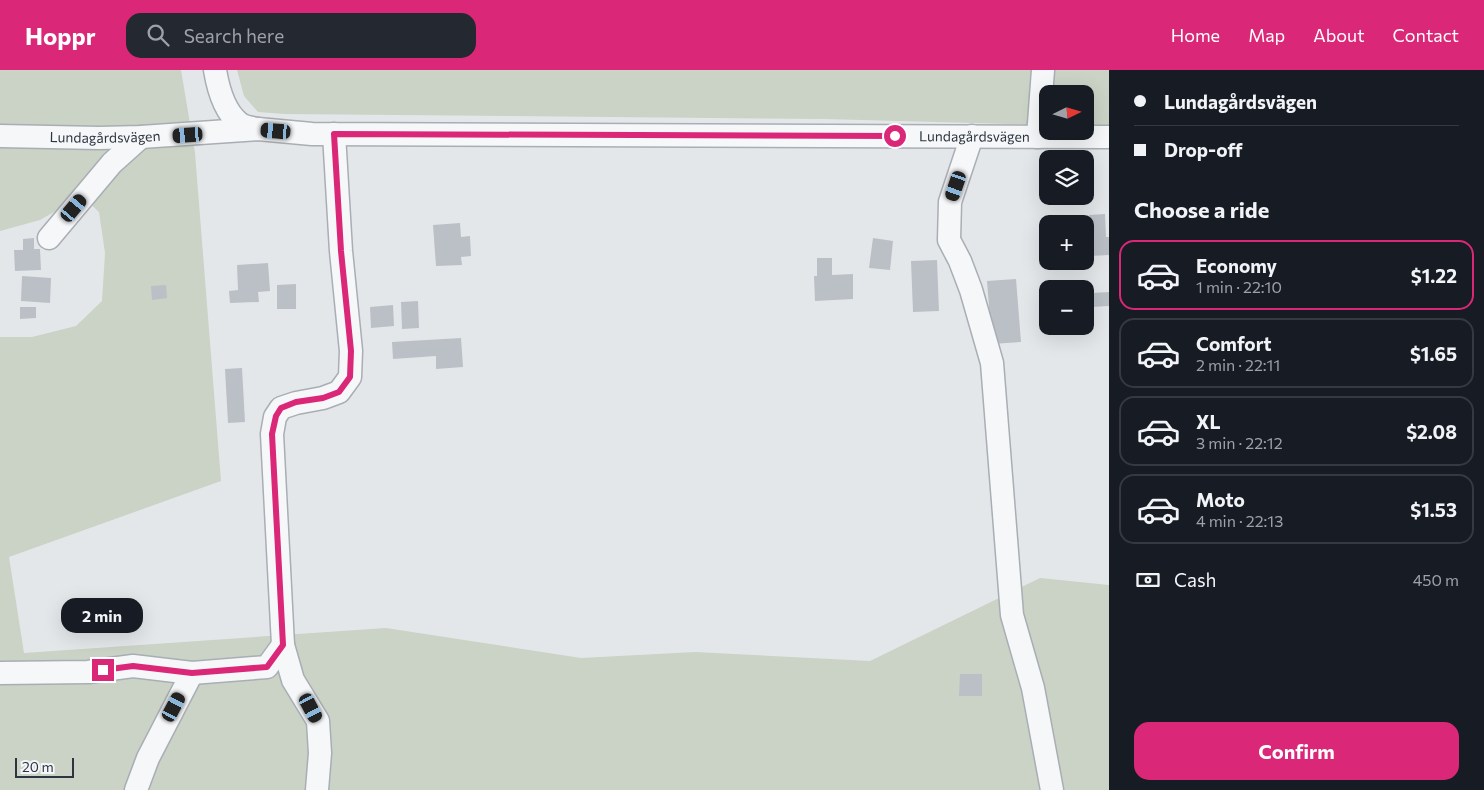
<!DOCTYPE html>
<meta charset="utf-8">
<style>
body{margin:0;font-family:Commissioner,sans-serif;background:#242831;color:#f1f3f6;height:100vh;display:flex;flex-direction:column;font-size:19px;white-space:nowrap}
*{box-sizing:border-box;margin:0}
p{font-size:16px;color:#9ea1a6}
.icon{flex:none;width:28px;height:28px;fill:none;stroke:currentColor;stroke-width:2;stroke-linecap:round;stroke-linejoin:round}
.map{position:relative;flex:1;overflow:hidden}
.side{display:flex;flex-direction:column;background:#171b24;width:375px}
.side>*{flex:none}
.guide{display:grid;align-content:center;height:110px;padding:0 25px;background:#171b24}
.needle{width:32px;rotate:85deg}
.controls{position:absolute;left:1039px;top:15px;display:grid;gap:10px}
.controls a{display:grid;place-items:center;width:55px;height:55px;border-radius:10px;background:#171b24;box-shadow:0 5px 20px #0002;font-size:25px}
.scale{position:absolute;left:15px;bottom:12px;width:59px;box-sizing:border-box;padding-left:5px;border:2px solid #2d3541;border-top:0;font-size:14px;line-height:18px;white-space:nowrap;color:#2d3541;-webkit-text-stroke:4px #f3f5f8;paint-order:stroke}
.end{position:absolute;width:22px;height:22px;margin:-11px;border:6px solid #db2777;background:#fff;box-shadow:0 0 0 2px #fff}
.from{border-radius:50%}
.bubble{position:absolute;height:35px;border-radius:15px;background:#171b24;box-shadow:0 5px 20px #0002;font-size:16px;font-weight:700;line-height:35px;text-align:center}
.car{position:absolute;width:15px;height:30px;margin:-15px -8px;border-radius:6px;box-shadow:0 0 4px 1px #0007;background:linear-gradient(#222 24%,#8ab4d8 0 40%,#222 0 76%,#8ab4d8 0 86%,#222 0)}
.guide b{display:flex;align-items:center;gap:18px;height:48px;font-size:19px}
.guide b+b{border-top:1px solid #363941}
.guide i{width:12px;height:12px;background:#f1f3f6}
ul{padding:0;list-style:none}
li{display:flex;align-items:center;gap:15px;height:70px;margin:0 10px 8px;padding:0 15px;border:2px solid #363941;border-radius:15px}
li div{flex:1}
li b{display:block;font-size:19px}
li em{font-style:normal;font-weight:700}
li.selected{border-color:#db2777}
li>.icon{width:45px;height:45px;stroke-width:1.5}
h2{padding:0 25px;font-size:22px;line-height:60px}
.pay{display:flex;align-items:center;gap:12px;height:55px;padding:0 25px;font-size:19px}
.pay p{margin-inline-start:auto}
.button{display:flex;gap:10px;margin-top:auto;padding:10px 25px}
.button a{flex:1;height:58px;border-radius:15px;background:#db2777;color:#fff;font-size:20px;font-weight:700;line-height:58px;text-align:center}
header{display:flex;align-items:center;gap:30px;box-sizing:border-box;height:70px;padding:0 25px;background:#db2777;color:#fff}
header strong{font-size:24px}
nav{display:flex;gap:28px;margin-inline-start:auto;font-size:18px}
.search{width:350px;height:45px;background:#242831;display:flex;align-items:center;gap:12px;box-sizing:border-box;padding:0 18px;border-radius:15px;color:#9ea1a6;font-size:19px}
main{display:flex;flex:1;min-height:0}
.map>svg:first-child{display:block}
.green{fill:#cad3c6}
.building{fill:#bbc0c7}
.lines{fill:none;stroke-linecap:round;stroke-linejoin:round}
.minor-casing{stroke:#a9aeb4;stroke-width:25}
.minor{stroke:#f6f7f9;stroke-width:22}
.route{stroke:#db2777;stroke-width:6}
.labels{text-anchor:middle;stroke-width:5;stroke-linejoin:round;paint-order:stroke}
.street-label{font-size:14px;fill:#2d3541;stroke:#f3f5f8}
</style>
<header>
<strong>Hoppr</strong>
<div class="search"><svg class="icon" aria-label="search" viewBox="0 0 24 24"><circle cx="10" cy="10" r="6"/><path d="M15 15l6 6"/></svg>Search here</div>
<nav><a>Home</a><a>Map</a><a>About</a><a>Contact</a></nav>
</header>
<main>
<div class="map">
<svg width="1109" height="720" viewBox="0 0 1109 720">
<rect width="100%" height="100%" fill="#e4e7ea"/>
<g class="green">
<polygon points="0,0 181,0 195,83 221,411 9,487 24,583 386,558 581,588 695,582 870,591 1040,508 1109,515 1109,720 0,720 0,267 32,267 76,256 102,231 105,183 99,142 85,129 77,129 40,150 0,161"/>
<polygon points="237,0 1109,0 1109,56 1085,55 1085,24 1048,24 1047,55 825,49 285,44 258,42 244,26"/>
</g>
<g class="building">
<polygon points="1105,144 1106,167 1109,167 1109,185 1090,186 1089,145"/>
<polygon points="460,153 461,167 470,166 471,186 461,187 462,195 436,196 433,155"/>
<polygon points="34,168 34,179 40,179 41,200 15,201 14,180 23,180 23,169"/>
<polygon points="873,168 893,171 890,200 869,198"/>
<polygon points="817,188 832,188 832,205 853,204 853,229 815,231 814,206 817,206"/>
<polygon points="937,190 939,241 913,242 911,191"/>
<polygon points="268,193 270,221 258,222 259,232 230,233 229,221 238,220 237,195"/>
<polygon points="22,206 51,208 50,233 21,231"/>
<polygon points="1016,209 1021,272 992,274 987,211"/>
<polygon points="296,214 296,239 277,239 277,215"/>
<polygon points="166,215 167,228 152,230 151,216"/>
<polygon points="1109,222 1109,236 1091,237 1091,223"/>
<polygon points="418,231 419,258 402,259 401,232"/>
<polygon points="393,235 394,256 371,258 370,237"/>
<polygon points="20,237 36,237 36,248 20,249"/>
<polygon points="461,268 463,297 436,299 436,286 393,289 392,272"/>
<polygon points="242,298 245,352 228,353 225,299"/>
<polygon points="960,604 982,604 982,626 959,626"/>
</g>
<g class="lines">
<g class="minor-casing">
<g id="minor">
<path d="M 215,0 C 218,18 224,41 239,53 C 244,57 252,58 258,59"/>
<path id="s1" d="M 0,66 L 99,68 L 141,67 L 258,59 L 312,64 L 1109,67"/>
<polyline points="972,66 950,132 949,170 960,191 971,220 992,293 1012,545 1033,618 1052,720"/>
<polyline points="1038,67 1043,0"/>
<polyline points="49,168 112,93 141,67"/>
<polyline points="0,603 88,602 133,596 192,603 148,688 136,720"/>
<polyline points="192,603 267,597 283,575"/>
<polyline points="317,720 320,683 318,651 293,610 283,575 272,364 275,347 281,338 296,333 323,328 339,322 350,307 351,281 341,181 334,64"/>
</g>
</g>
<use href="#minor" class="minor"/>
</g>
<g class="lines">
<polyline class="route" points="103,600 133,596 192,603 267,597 283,575 272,364 276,346 281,338 296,332 323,328 339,322 350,307 351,281 341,181 334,64 895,66"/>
</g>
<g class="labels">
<g class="street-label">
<text dy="5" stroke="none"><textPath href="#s1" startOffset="105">Lundagårdsvägen</textPath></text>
<text dy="5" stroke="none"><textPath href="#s1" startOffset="975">Lundagårdsvägen</textPath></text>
</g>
</g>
</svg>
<div class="controls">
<a><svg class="needle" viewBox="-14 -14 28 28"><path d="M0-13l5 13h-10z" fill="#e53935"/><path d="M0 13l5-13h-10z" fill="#9ea1a6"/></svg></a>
<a><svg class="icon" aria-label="layers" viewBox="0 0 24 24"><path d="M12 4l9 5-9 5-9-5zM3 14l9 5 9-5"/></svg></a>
<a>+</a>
<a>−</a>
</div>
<div class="scale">20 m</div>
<i class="end from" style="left:895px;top:66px"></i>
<i class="end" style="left:103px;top:600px"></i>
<div class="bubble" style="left:61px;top:528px;width:82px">2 min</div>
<i class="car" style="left:276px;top:61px;rotate:275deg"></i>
<i class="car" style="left:188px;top:65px;rotate:266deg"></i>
<i class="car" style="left:956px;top:116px;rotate:199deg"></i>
<i class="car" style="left:74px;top:138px;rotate:40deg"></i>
<i class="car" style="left:174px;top:637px;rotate:28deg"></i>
<i class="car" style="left:311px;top:638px;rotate:152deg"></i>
</div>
<section class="side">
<div class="guide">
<b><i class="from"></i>Lundagårdsvägen</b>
<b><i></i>Drop-off</b>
</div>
<h2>Choose a ride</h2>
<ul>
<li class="selected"><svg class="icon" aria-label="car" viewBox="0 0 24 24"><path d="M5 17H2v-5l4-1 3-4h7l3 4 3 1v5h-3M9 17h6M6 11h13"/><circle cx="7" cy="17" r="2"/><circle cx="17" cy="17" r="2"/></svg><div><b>Economy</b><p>1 min · 22:10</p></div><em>$1.22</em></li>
<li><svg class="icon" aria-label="car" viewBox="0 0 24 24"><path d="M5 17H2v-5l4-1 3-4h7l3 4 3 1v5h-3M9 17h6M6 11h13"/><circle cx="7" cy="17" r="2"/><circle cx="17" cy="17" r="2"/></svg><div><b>Comfort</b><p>2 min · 22:11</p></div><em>$1.65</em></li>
<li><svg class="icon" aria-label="car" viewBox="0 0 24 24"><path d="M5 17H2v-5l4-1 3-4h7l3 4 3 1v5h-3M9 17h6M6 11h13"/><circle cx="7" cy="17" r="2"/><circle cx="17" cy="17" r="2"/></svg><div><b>XL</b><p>3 min · 22:12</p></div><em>$2.08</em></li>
<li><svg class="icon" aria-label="car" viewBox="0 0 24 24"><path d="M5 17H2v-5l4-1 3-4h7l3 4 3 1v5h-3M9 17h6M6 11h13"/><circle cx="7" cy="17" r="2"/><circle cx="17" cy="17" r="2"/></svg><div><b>Moto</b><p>4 min · 22:13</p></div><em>$1.53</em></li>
</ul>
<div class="pay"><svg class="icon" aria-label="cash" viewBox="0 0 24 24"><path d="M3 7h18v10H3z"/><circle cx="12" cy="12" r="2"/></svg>Cash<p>450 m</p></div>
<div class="button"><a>Confirm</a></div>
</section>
</main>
